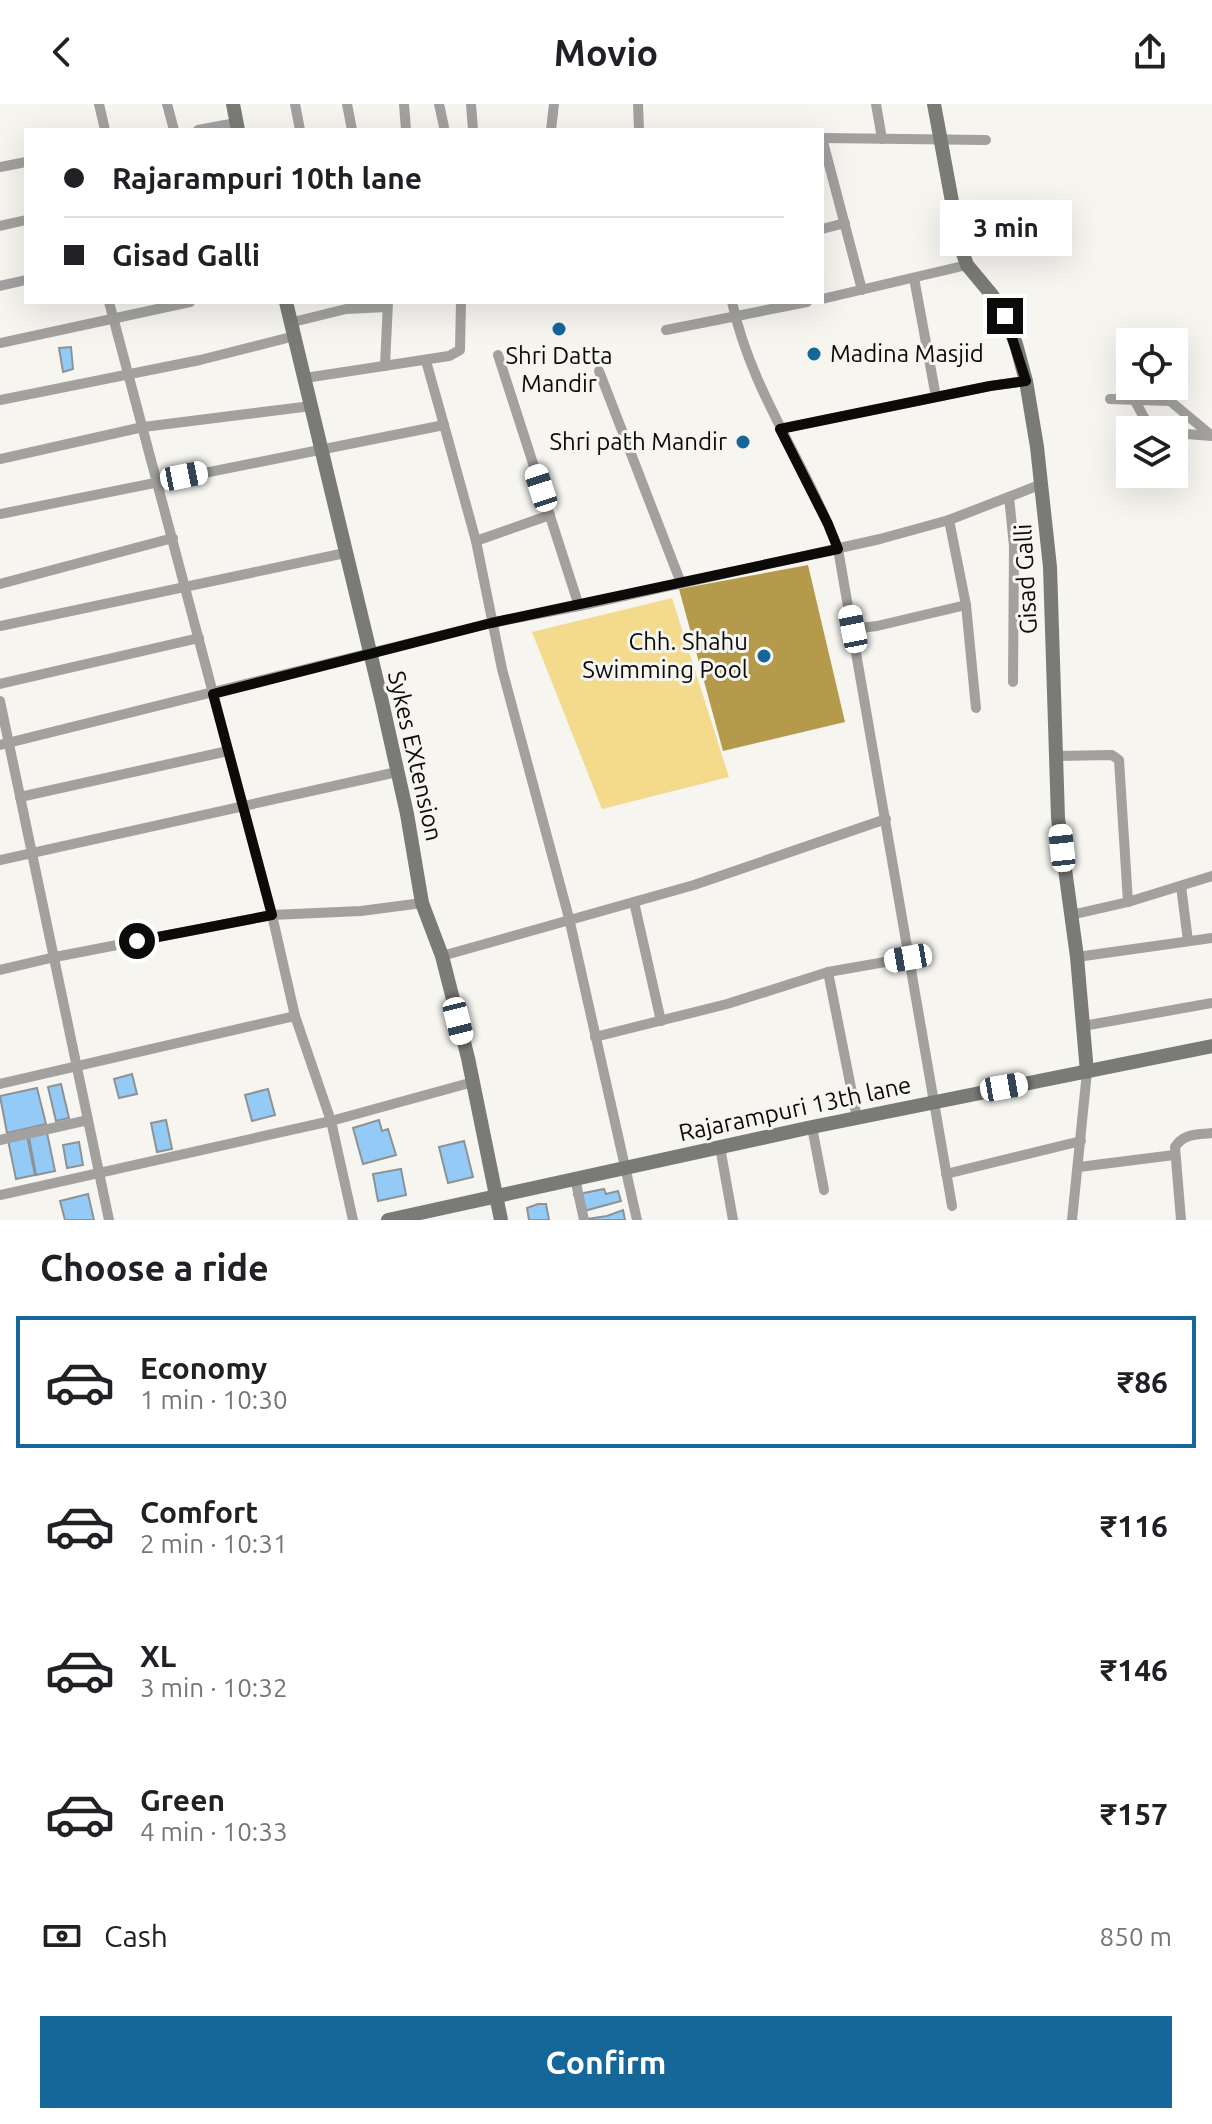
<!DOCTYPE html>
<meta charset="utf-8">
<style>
body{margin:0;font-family:Ubuntu,sans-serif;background:#f2f2f2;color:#202124;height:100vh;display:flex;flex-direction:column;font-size:30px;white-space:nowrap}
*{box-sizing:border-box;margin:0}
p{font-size:26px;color:#757577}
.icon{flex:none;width:44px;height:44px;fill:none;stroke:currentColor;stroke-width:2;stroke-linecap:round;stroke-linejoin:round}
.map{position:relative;height:1116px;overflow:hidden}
.drawer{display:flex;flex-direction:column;background:#fff;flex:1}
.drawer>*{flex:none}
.top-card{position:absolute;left:24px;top:24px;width:800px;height:176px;border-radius:0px;box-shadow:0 8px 32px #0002;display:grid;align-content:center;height:176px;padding:0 40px;background:#fff}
.buttons{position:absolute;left:1116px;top:224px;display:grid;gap:16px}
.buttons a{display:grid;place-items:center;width:72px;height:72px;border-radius:0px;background:#fff;box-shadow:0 8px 32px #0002;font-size:40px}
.end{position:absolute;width:36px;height:36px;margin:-18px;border:10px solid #0c0b0a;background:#fff;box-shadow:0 0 0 4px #fff}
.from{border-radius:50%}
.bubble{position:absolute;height:56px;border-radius:0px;background:#fff;box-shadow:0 8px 32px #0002;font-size:26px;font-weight:600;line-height:56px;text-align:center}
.car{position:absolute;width:24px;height:48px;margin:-24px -12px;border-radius:10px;box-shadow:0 0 6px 2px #0007;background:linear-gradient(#fff 24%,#345 0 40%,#fff 0 76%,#345 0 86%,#fff 0)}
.top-card b{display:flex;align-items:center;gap:28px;height:76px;font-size:30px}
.top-card b+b{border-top:2px solid #e0e0e0}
.top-card i{width:20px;height:20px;background:#202124}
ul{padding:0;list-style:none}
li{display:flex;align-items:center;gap:24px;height:132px;margin:0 16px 12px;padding:0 24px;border:4px solid transparent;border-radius:0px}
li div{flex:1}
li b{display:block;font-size:30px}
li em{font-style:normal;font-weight:600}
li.current{border-color:#146798}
li>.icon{width:72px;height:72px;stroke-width:1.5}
h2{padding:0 40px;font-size:36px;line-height:96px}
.pay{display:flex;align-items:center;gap:20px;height:88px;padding:0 40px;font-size:30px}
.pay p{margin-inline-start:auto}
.action{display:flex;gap:16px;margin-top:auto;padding:16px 40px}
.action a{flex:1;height:92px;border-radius:0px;background:#146798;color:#fff;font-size:32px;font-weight:600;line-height:92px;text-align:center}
header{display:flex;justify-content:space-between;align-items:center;height:104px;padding:0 40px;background:#fff;font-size:36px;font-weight:600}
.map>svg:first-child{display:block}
.green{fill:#f4da8c}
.water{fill:#b49a4a}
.building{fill:#94cbf6;stroke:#8f9295;stroke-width:2}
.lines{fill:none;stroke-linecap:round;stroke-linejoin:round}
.street{stroke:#a2a1a0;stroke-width:10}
.secondary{stroke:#7a7a77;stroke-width:14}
.route{stroke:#0c0b0a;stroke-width:10}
.poi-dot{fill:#146798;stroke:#f6f5f0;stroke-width:3}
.labels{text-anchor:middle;stroke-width:6;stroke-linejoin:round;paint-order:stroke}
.poi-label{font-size:24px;fill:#0c0b0a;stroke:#f6f5f0;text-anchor:end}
.street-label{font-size:24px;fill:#0c0b0a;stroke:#f6f5f0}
</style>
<header><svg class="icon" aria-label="back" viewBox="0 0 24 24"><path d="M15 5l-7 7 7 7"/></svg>Movio<svg class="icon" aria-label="share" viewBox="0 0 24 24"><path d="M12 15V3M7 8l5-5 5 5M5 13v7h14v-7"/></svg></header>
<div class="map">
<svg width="1212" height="1116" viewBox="0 0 1212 1116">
<rect width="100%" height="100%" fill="#f6f5f0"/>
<polygon class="green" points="672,494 729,673 602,705 532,528"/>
<polygon class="water" points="808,461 845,618 723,647 679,485"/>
<g class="building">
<polygon points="71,243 73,265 63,268 59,244"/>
<polygon points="132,970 137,990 119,994 114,975"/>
<polygon points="61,980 69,1014 56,1017 48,983"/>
<polygon points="37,984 46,1020 7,1029 0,992"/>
<polygon points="268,985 275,1011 252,1017 245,991"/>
<polygon points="166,1016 172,1045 157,1048 151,1019"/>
<polygon points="379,1016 382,1027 388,1025 396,1051 363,1060 353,1024"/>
<polygon points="47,1029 55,1067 36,1071 29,1033"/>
<polygon points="27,1032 35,1071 16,1075 8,1036"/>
<polygon points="464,1037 473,1073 448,1079 439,1043"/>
<polygon points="79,1038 83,1061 67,1064 63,1041"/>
<polygon points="401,1065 406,1091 378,1097 373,1070"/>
<polygon points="604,1085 606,1090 618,1087 621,1097 584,1107 574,1091"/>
<polygon points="88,1090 94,1116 65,1116 60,1097"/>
<polygon points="538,1100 546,1100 549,1116 529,1116 527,1104"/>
<polygon points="623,1106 625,1116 580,1116 607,1112"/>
</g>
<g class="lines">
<g class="street">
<polyline points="99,0 105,26"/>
<polyline points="167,0 174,26"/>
<polyline points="295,0 300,26"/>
<polyline points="347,0 352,26"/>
<polyline points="404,0 406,26"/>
<polyline points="439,0 444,23"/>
<polyline points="471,0 473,26"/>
<polyline points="638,0 639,26"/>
<polyline points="876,0 882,35"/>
<polyline points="198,26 236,19"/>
<polyline points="551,26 554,0"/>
<polyline points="822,34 986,36"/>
<polyline points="822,34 862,186"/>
<polyline points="0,63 26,58"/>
<polyline points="0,122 26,116"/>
<polyline points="822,125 845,119"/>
<polyline points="914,174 936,293"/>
<polyline points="0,182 26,176"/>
<polyline points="822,195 967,161"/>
<polyline points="109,198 272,811 295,912 331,1017 353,1116"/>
<path d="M 732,198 C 751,287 807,361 838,445 L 952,1102"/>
<polyline points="293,218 346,205 387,203"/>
<polyline points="666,226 807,198"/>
<polyline points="0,239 190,198"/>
<polyline points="498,251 579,502"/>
<polyline points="426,257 444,321"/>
<polyline points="385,262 388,198"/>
<polyline points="599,267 681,479"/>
<polyline points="305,274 449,252 460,246 461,198"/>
<polyline points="1110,295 1170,297 1212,332"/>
<polyline points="1134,295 1147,319 1155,326"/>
<polyline points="0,296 200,256 295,232"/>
<polyline points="780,325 990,282 1026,277"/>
<polyline points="1174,329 1212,332"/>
<polyline points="0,355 143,323 311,302"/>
<polyline points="1009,393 1014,442 1013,578"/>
<polyline points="0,410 444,321 476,437 502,565 569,814 637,1116"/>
<polyline points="949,416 966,501 976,604"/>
<polyline points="476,437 550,411"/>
<polyline points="0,480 173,434"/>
<polyline points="0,522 345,449"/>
<polyline points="853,525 877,522 966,501"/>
<polyline points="0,580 199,534"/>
<polyline points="0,597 109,1116"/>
<polyline points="0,641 491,519 579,502 880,435 949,416 1042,380"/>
<polyline points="1056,652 1112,651 1119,656 1128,798"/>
<polyline points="20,693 228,647"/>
<polyline points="0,756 397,668"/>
<polyline points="1181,782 1188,837"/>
<polyline points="634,798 661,917"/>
<polyline points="1071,811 1128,798 1212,772"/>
<polyline points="442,852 694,781 886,715"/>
<polyline points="1077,853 1212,834"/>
<polyline points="0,866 55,853 272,811 361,807 422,799"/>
<polyline points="828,868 857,1014"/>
<polyline points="1083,922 1212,899"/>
<polyline points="595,933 727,900 828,868 908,854"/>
<polyline points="0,980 295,912"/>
<polyline points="812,1023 824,1086"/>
<polyline points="0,1036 88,1016"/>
<polyline points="720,1043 733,1116"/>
<polyline points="1079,1063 1174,1051"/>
<polyline points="946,1070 1081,1037"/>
<polyline points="575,1074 584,1116"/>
<polyline points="0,1091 331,1017 473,978"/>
<polyline points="1072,1116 1087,968"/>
<path d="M 1181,1116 L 1175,1043 C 1184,1029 1197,1031 1212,1029"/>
</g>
<g class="secondary">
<polyline points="233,0 238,26"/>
<polyline points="934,0 960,141 967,161 992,191 1005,212 1016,240 1026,277 1037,343 1050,463 1058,714 1077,853 1087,968"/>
<polyline points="286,198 382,598 407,710 422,799 442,852 468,954 501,1116"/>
<polyline points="388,1116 812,1023 1212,942"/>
</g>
</g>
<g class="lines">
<polyline class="route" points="137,837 272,811 213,590 491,519 838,445 828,420 780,325 990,282 1026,277 1005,212"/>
</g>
<g class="poi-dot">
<circle cx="559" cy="225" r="8"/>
<circle cx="814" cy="250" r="8"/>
<circle cx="743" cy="338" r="8"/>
<circle cx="764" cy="552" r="8"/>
</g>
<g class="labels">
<g class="poi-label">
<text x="830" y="258" text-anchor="start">Madina Masjid</text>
<text x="559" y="260" text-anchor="middle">Shri Datta<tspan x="559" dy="28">Mandir</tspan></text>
<text x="727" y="346">Shri path Mandir</text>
<text x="748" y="546">Chh. Shahu<tspan x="748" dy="28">Swimming Pool</tspan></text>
</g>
<g class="street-label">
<text transform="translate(1026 475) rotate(-93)" y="8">Gisad Galli</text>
<text transform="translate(415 652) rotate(77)" y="8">Sykes EXtension</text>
<text transform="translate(795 1005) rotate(-12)" y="8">Rajarampuri 13th lane</text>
</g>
</g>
</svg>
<div class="buttons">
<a><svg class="icon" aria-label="locate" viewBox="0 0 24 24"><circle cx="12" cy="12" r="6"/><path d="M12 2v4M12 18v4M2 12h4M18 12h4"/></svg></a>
<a><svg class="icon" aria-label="layers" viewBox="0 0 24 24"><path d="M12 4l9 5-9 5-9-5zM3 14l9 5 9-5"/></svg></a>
</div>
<i class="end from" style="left:137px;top:837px"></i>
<i class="end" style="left:1005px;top:212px"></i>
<div class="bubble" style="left:940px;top:96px;width:132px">3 min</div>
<i class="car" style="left:184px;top:372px;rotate:79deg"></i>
<i class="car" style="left:541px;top:384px;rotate:342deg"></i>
<i class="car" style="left:853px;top:525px;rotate:349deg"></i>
<i class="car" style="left:1062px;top:744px;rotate:354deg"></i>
<i class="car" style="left:908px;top:854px;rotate:260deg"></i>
<i class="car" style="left:458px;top:917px;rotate:166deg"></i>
<i class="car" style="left:1004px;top:983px;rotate:80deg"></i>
<div class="top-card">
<b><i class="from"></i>Rajarampuri 10th lane</b>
<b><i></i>Gisad Galli</b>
</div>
</div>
<section class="drawer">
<h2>Choose a ride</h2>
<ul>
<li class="current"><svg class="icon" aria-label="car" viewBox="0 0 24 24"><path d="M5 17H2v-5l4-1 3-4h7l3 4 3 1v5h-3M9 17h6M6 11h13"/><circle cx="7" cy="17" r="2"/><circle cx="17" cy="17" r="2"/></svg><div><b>Economy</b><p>1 min · 10:30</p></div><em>₹86</em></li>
<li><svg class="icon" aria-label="car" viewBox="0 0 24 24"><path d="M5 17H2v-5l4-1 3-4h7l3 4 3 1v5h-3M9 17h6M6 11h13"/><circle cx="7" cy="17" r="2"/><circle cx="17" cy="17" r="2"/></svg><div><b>Comfort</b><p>2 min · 10:31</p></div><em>₹116</em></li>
<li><svg class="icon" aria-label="car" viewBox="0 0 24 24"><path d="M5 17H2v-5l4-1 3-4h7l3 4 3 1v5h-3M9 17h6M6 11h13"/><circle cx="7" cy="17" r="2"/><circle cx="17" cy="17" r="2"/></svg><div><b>XL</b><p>3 min · 10:32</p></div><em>₹146</em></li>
<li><svg class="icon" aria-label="car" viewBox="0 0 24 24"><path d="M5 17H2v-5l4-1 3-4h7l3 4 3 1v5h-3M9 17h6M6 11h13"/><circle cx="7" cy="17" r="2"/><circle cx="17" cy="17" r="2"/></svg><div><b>Green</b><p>4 min · 10:33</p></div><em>₹157</em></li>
</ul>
<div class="pay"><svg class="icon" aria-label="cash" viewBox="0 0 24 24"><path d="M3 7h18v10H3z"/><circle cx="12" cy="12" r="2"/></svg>Cash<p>850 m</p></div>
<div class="action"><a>Confirm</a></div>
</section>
